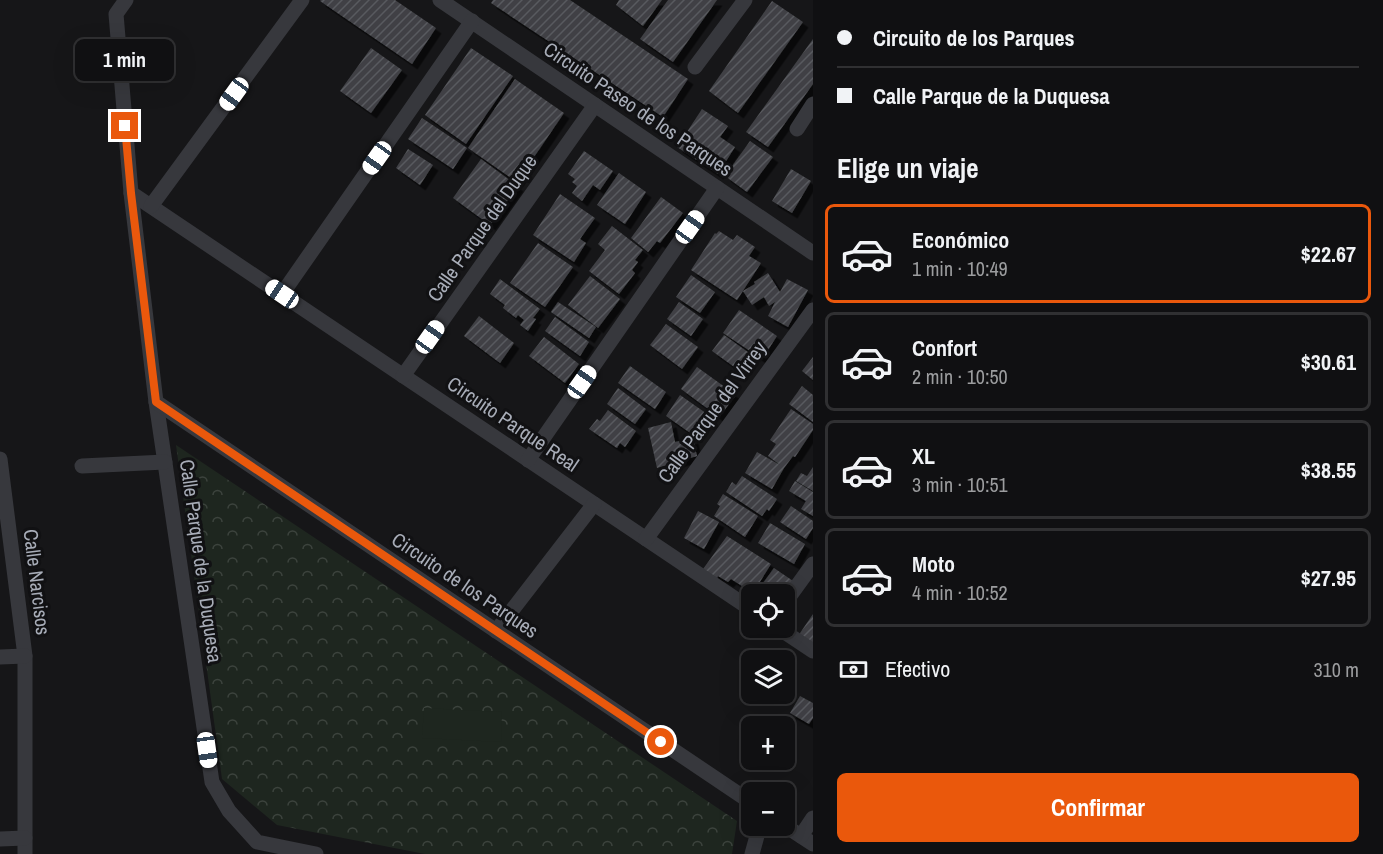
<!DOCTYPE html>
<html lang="es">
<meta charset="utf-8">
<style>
body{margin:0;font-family:"Archivo Narrow",sans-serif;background:#1e1e20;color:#f1f3f6;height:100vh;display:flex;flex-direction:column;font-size:22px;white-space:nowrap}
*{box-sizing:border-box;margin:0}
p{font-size:20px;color:#9c9d9f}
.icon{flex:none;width:33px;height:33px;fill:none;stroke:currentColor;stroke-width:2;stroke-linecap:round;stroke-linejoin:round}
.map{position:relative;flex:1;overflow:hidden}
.drawer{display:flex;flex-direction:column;background:#101012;width:570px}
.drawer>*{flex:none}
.guide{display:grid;align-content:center;height:132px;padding:0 24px;background:#101012}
.tools{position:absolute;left:741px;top:584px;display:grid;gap:12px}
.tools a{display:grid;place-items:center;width:54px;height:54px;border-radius:9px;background:#101012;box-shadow:0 6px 24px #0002,0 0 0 2px #303032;font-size:30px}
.end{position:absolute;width:27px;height:27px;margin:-14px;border:8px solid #ea580c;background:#fff;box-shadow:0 0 0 3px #fff}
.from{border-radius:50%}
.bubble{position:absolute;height:42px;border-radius:9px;background:#101012;box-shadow:0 6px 24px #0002,0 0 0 2px #303032;font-size:20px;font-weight:700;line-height:42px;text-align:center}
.car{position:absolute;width:18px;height:36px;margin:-18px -9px;border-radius:8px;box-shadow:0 0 4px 2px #0007;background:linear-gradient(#fff 24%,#345 0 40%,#fff 0 76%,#345 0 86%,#fff 0)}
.guide b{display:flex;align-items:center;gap:21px;height:57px;font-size:22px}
.guide b+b{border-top:2px solid #303032}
.guide i{width:15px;height:15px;background:#f1f3f6}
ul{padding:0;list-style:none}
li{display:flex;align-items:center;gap:18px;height:99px;margin:0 12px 9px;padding:0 12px;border:3px solid #303032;border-radius:9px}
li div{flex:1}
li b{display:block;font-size:22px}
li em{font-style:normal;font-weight:700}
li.on{border-color:#ea580c}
li>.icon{width:54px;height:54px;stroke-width:1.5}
h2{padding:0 24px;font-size:27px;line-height:72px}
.pay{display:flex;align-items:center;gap:15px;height:66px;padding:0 24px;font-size:22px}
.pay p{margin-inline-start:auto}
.primary-button{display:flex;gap:12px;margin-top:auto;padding:12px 24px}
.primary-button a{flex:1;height:69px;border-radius:9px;background:#ea580c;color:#fff;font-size:24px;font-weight:700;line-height:69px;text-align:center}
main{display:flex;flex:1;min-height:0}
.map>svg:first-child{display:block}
.forest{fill:url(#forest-crowns)}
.pitch{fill:#1e261f}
.building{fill:url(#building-hatch);filter:url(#shadow)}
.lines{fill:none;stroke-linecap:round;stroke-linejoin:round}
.street{stroke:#37383d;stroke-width:15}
.route{stroke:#ea580c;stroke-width:8}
.labels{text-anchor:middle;stroke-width:6;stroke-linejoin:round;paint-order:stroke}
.street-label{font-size:20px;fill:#a8adb8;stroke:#111113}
</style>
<main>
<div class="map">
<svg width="813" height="854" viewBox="0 0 813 854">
<defs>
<pattern id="forest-crowns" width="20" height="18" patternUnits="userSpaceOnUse" patternTransform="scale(1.5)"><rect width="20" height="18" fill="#1e261f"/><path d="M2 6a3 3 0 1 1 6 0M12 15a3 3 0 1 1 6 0" fill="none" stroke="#3c433d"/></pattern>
<pattern id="building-hatch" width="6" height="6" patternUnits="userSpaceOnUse" patternTransform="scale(1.5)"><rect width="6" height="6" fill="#404145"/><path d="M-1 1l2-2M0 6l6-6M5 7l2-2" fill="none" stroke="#595a5e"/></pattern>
<filter id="shadow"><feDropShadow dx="5.5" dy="5.5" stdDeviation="0" flood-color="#0009"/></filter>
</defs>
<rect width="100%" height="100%" fill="#161618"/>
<polygon class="forest" points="176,445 737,821 732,854 425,854 277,825 222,779"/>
<polygon class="pitch" points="424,708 502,712 501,742 422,738"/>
<g class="building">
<polygon points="321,0 395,0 436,28 412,64 320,1"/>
<polygon points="493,0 570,0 688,79 663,117 491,3"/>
<polygon points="619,0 662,0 643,26 616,5"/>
<polygon points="668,0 717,0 673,62 640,39"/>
<polygon points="772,1 803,22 738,113 709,91"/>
<polygon points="813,39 813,84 768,147 746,132"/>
<polygon points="371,48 402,70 371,113 340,91"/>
<polygon points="471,48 513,76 466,144 425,115"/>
<polygon points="515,79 564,113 517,182 468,148"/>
<polygon points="702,109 728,126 720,137 735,147 718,174 677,147"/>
<polygon points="422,118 467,148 453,169 408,139"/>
<polygon points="750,141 773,157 747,192 725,176"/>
<polygon points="408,149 433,165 420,185 396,168"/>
<polygon points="584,151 613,171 600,190 593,185 582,201 572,193 577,186 572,182 575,179 568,174"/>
<polygon points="481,159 518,186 490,225 453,198"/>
<polygon points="791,169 811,181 792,213 772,201"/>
<polygon points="619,173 646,192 625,224 597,205"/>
<polygon points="560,194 595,218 580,239 586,243 574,262 533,235"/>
<polygon points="661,197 683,213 660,243 657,241 648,252 631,238"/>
<polygon points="612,226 643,250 635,260 638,262 632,270 635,273 619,294 589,271 605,250 598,244"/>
<polygon points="719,231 733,240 737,235 755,247 749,256 761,263 737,300 691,270 715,233 716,234"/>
<polygon points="538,243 573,267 545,307 510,283"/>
<polygon points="768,273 780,292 787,279 808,290 788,327 768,316 775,302 769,306 764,297 752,305 743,291 755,284 754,282"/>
<polygon points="691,275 715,292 700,313 676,297"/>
<polygon points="590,276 620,299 598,328 568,305"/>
<polygon points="500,279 540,309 533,318 536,319 528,331 520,325 524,320 518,315 516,318 503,308 505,305 490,294"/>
<polygon points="558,302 596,327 589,338 551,312"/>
<polygon points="679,302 703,319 691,336 667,319"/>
<polygon points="739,310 777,336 762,359 723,333"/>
<polygon points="479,316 514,343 500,363 464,336"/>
<polygon points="555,317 589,342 580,356 545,331"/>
<polygon points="666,324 698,347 682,369 650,345"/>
<polygon points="724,335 752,355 740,371 712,351"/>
<polygon points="544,337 579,364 565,383 529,356"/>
<polygon points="813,357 813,380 802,371"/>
<polygon points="630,366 666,392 655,409 618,383"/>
<polygon points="697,367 736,395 719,417 681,389"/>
<polygon points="802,386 813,395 813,422 789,404"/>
<polygon points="618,388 646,409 635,424 607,404"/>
<polygon points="680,395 710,416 696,437 666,416"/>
<polygon points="791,409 813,424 813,430 795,457 793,456 784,468 772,489 745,473 757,452 780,465 768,456 776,444 770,440"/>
<polygon points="608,410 636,431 625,447 620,443 617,448 589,429 597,419 600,421"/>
<polygon points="671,422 675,442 693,438 697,456 657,468 648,428"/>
<polygon points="813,467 813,491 796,481 801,473 807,476"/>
<polygon points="742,476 777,499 769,511 767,509 762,516 726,492 732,482 736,485"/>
<polygon points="795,481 813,492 813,516 801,509 806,501 789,491"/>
<polygon points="723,494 758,516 745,537 714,516 720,506 717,504"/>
<polygon points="791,506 813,521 813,528 806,539 780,522"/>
<polygon points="698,511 719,522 704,549 684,538"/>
<polygon points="770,523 805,544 794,564 758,543"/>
<polygon points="727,536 771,564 753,593 731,579 728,582 718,576 717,578 703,569"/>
<polygon points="774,568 796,583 784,594 755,594"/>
<polygon points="813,614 813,646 798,636"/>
<polygon points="800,696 813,703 813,718 809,724 790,713"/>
</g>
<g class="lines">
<g class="street">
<polyline points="126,0 116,14 131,193 156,402 212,782 229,811 257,842 316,854"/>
<polyline points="440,0 813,253"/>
<polyline points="695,67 745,0"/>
<polyline points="797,129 813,104"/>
<polyline points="131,193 752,610"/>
<polyline points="151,206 302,0"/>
<polyline points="282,294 472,21"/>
<polyline points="403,376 595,105"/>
<polyline points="156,402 752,803"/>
<polyline points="0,459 25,656 25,854"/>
<polyline points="528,460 717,188"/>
<polyline points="82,466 165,462"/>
<polyline points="646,539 813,310"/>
<polyline points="784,604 813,564"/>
<polyline points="777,627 813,651"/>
<polyline points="496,631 594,504"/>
<polyline points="0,657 25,656"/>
<polyline points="784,825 813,844"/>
<polyline points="801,836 813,818"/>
<polyline points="0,839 25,838"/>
<polyline points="752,854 760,825"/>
</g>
</g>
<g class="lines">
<polyline class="route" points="125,126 131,193 156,402 661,742"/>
</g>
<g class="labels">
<g class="street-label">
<text transform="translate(638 109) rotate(34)" y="7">Circuito Paseo de los Parques</text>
<text transform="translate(482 228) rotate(-55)" y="7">Calle Parque del Duque</text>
<text transform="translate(712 412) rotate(-54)" y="7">Calle Parque del Virrey</text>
<text transform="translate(513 424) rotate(34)" y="7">Circuito Parque Real</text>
<text transform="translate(201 561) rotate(82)" y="7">Calle Parque de la Duquesa</text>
<text transform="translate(37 582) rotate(83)" y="7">Calle Narcisos</text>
<text transform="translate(465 585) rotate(34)" y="7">Circuito de los Parques</text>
</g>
</g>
</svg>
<div class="tools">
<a><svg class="icon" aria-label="locate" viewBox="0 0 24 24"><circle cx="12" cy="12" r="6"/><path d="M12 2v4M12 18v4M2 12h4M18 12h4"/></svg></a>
<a><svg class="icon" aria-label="layers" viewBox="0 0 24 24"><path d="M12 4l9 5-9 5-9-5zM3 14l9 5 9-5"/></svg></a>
<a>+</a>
<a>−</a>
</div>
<i class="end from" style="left:661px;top:742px"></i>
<i class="end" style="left:125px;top:126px"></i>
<div class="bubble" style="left:75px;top:39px;width:99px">1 min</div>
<i class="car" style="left:234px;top:94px;rotate:216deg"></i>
<i class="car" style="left:377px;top:158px;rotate:215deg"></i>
<i class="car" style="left:690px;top:227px;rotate:35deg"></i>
<i class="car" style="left:282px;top:294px;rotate:304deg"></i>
<i class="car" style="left:430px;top:337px;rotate:35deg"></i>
<i class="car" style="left:582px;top:382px;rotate:35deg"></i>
<i class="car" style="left:207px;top:750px;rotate:172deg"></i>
</div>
<section class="drawer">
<div class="guide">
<b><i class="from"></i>Circuito de los Parques</b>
<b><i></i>Calle Parque de la Duquesa</b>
</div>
<h2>Elige un viaje</h2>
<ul>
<li class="on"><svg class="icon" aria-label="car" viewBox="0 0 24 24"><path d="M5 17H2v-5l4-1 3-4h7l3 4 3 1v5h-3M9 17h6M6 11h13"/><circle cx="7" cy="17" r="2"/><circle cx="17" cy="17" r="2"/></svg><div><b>Económico</b><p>1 min · 10:49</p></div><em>$22.67</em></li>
<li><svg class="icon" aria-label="car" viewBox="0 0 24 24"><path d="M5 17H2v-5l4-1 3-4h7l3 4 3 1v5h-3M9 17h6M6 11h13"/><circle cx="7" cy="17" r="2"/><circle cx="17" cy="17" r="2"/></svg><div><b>Confort</b><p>2 min · 10:50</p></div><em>$30.61</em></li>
<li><svg class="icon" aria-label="car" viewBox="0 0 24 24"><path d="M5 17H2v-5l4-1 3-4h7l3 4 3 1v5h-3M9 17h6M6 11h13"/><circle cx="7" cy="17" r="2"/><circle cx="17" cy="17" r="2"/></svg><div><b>XL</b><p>3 min · 10:51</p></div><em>$38.55</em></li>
<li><svg class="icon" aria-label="car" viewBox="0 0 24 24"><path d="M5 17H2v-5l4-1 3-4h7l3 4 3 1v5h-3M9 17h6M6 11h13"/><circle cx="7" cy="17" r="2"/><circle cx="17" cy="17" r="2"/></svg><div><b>Moto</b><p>4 min · 10:52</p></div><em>$27.95</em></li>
</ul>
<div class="pay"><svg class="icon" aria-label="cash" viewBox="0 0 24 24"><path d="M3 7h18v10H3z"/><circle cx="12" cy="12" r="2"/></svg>Efectivo<p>310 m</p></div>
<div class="primary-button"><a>Confirmar</a></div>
</section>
</main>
